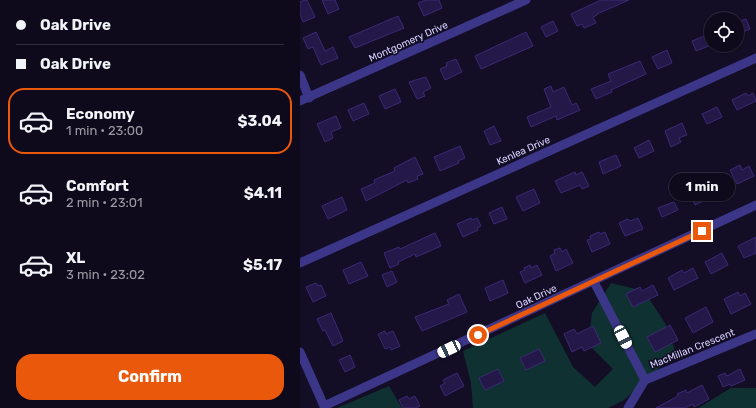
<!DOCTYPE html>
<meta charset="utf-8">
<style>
body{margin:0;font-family:Rubik,sans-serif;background:#1c1829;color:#f1f3f6;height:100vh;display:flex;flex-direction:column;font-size:15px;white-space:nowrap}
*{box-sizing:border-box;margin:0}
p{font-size:13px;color:#9b9aa3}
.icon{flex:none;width:22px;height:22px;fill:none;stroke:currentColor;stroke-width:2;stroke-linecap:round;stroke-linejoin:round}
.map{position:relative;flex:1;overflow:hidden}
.side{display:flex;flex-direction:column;background:#0e0a1c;width:300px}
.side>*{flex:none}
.banner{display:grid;align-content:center;height:88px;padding:0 16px;background:#0e0a1c}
.fabs{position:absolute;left:404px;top:12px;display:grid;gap:8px}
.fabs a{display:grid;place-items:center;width:40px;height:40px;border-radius:50%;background:#0e0a1c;box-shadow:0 1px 3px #0004,0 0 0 1px #2e2b3b;font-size:20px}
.end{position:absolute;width:18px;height:18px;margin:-9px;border:5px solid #ea580c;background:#fff;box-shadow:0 0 0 2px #fff}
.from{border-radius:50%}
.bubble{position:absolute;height:28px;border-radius:14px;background:#0e0a1c;box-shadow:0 1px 3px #0004,0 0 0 1px #2e2b3b;font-size:13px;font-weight:700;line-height:28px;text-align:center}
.car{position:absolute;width:12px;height:24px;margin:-12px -6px;border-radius:5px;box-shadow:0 0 3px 1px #0007;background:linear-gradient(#fff 24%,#345 0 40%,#fff 0 76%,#345 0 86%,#fff 0)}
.banner b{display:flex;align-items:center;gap:14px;height:38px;font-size:15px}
.banner b+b{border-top:1px solid #2e2b3b}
.banner i{width:10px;height:10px;background:#f1f3f6}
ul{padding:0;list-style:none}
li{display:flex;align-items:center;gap:12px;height:66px;margin:0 8px 6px;padding:0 8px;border:2px solid transparent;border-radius:16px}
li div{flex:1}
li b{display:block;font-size:15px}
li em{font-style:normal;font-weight:700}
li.active{border-color:#ea580c}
li>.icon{width:36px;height:36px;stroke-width:1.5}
.cta{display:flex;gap:8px;margin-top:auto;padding:8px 16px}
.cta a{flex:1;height:46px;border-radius:16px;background:#ea580c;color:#fff;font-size:16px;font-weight:700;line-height:46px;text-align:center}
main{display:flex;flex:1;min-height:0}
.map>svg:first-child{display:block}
.green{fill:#103131}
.building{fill:#241849;stroke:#3b2976}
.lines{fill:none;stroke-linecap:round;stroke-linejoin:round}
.minor{stroke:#3c3688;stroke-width:9}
.route{stroke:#ea580c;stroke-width:5}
.labels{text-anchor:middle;stroke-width:3.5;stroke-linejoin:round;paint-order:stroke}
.street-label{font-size:10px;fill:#d9d3ff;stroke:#130e26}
</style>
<main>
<section class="side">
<div class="banner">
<b><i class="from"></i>Oak Drive</b>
<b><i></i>Oak Drive</b>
</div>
<ul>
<li class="active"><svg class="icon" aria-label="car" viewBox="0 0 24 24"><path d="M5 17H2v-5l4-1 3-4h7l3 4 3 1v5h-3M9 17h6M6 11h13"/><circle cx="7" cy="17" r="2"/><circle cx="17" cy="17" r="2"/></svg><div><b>Economy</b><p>1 min · 23:00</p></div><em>$3.04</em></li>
<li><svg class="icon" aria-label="car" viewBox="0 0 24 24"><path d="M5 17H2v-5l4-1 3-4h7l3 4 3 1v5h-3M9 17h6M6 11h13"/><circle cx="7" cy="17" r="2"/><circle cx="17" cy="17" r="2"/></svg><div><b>Comfort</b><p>2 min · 23:01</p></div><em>$4.11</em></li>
<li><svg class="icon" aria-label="car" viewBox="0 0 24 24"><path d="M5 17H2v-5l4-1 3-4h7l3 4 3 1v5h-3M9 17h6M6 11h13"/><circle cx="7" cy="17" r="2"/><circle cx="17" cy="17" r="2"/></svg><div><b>XL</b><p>3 min · 23:02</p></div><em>$5.17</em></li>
</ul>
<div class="cta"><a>Confirm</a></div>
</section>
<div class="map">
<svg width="456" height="408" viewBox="0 0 456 408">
<rect width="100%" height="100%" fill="#130e26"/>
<g class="green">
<polygon points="311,283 344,291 365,323 376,353 324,400 308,408 173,408 171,383 163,351 245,313 273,367 295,387 313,369 288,344 292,313"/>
<polygon points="89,386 102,408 37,408"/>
<polygon points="431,388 456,388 456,408 398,408"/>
</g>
<g class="building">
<polygon points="4,0 7,0 15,17 3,22 0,14 0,2"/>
<polygon points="22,0 35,0 39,9 28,14"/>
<polygon points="126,0 139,0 142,8 124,16 118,3"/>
<polygon points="301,0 329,0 297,14 297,15 293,17 296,23 284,28 282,24 277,26 271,14"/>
<polygon points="98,16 104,28 55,48 49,37"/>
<polygon points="446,19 450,29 437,34 437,22"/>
<polygon points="253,21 258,31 246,37 241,27"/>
<polygon points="16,32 25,51 33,47 38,58 21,65 13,47 8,49 3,38"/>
<polygon points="226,32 233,46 181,69 175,56"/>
<polygon points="407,35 411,45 396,51 392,41"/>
<polygon points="367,50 372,63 358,69 352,57"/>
<polygon points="156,59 162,72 145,80 140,69 147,66 146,63"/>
<polygon points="340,61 346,74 311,90 312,92 296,99 291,89 311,81 308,74"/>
<polygon points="126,77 131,88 123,92 125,96 117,99 109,82"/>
<polygon points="251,86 253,92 264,87 272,105 276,103 280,110 257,120 256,116 231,127 227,117 251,107 244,89"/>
<polygon points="95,89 101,102 85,109 79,96"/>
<polygon points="446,93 448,96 453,93 456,101 437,110 432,100"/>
<polygon points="64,103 69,114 53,121 48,110"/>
<polygon points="417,107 422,117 407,124 402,114"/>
<polygon points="36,116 41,128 31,132 33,138 25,142 17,124"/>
<polygon points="382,123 387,135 379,138 381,142 371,147 365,131"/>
<polygon points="194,126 201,141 190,145 184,131"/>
<polygon points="349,140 354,151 339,158 334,148"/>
<polygon points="160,146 165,158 158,161 159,163 140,171 134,157"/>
<polygon points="316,155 321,166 303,174 299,162"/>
<polygon points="115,157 123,174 117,176 118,179 108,183 107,180 66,201 61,189 75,183 74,180 95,171 94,168"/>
<polygon points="440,165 442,170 449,166 454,176 437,184 430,170"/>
<polygon points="275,172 276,175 282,172 289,186 282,189 280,185 261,193 255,181"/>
<polygon points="406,183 412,197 395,205 390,193 399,189 397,186"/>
<polygon points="234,189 240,203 223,211 216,197"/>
<polygon points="42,197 47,210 28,219 22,206"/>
<polygon points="374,202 378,210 362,217 358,208"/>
<polygon points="202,207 207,219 194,224 189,213"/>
<polygon points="171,218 172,220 177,218 181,226 177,228 178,230 163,237 157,224"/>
<polygon points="338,218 343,229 325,236 319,223 328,219 330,221"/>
<polygon points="299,232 300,234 305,232 310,244 292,252 287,240 291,239 290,236"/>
<polygon points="135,233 141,246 116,257 115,254 98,262 99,264 90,268 84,253 99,247 100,249"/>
<polygon points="456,237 456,253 444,258 438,246"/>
<polygon points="260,248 262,252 266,249 273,263 256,271 250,256 255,253 254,250"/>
<polygon points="422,253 428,265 411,274 405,262"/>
<polygon points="61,262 68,276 49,284 43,270"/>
<polygon points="230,265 231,268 237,265 242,275 225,283 220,272 225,270 224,268"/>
<polygon points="393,268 398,278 374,290 368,278 382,270 384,273"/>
<polygon points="92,271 97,282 87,287 82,275"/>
<polygon points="203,280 208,293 190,301 185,288"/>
<polygon points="16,283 18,286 21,285 26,296 13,302 6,287"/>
<polygon points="353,285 358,295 333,307 326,294 340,287 342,291"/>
<polygon points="438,292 440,296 445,293 451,304 431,314 424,299"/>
<polygon points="159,294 167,312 122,331 115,317 149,304 147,300"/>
<polygon points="406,307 413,322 393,333 385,318"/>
<polygon points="31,313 43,341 33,346 25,330 23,331 17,319"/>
<polygon points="370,325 378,340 355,352 347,337"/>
<polygon points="293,326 301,343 284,351 282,347 272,352 264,334 274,329 277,334"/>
<polygon points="85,331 86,334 93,331 100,346 91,350 90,347 85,349 78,334"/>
<polygon points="239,349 245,361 226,370 220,358"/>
<polygon points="50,355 55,367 45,372 39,360"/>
<polygon points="198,369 204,381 185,390 179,378"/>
<polygon points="440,369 445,380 431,386 430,384 423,387 418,376 425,373 427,376"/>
<polygon points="157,373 164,386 145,396 140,386 145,383 143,380"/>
<polygon points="402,385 409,399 394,407 393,404 385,408 356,408 378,396 377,394 386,390 387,393"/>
<polygon points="107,396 109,399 115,396 120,406 115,408 103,408 99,400"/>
</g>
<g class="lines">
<g class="minor">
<polyline points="0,75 9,98"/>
<polyline points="0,101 226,0"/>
<polyline points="0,263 456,58"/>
<polyline points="294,282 345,380"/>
<polyline points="0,352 25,408"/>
<polyline points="24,406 456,205"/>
<polyline points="328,408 345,380 456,334"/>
</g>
</g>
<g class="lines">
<polyline class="route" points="178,335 402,231"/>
</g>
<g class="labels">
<g class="street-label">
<text transform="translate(108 41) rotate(-24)" y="4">Montgomery Drive</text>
<text transform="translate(223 150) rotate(-24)" y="4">Kenlea Drive</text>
<text transform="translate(236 296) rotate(-25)" y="4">Oak Drive</text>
<text transform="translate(392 348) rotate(-22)" y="4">MacMillan Crescent</text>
</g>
</g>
</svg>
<div class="fabs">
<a><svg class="icon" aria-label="locate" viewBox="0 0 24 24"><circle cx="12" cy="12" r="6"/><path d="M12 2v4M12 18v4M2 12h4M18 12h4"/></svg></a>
</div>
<i class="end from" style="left:178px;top:335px"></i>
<i class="end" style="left:402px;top:231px"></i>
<div class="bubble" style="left:369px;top:173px;width:66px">1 min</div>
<i class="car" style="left:323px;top:337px;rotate:153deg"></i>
<i class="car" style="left:149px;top:349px;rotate:245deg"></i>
</div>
</main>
